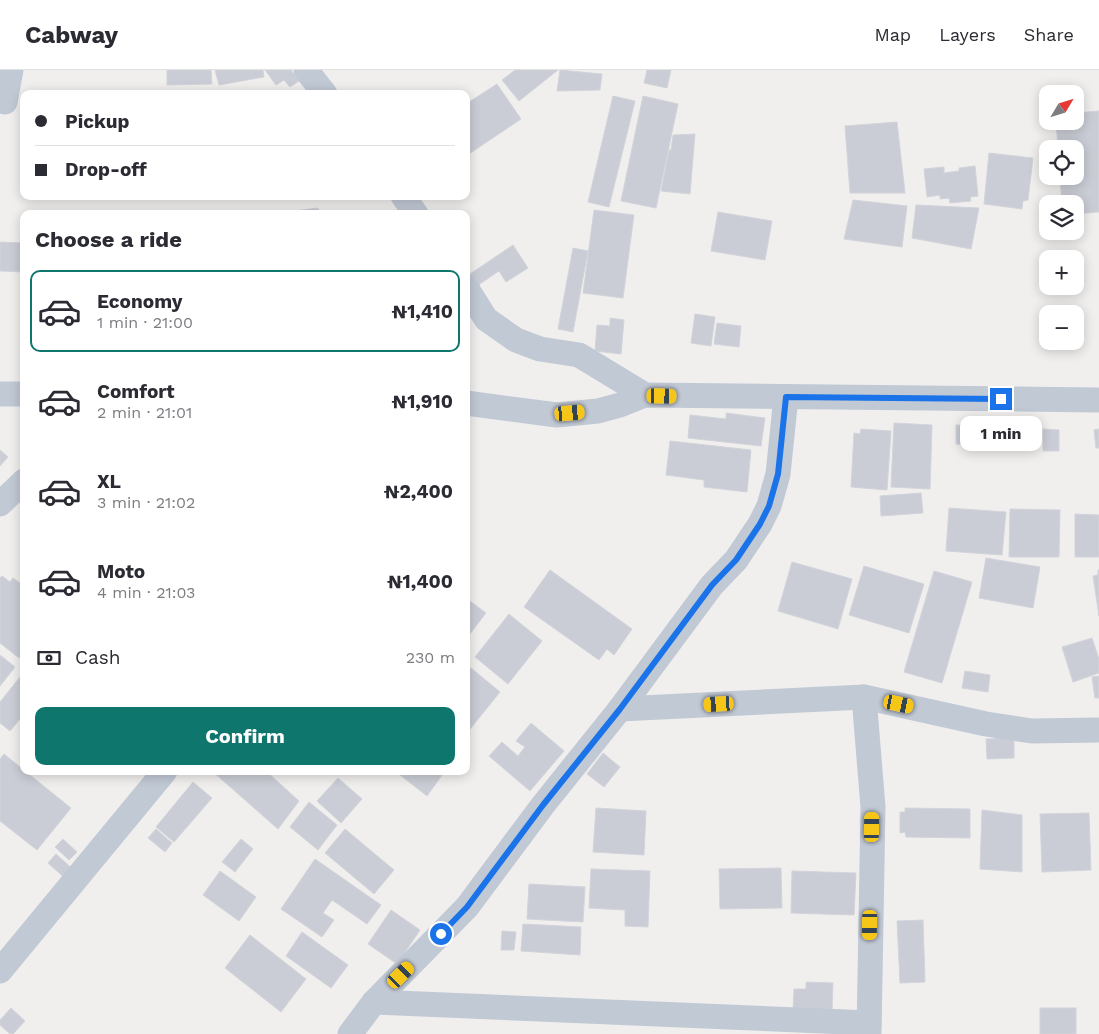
<!DOCTYPE html>
<meta charset="utf-8">
<style>
body{margin:0;font-family:"Work Sans",sans-serif;background:#f7f7f7;color:#2b2b33;height:100vh;display:flex;flex-direction:column;font-size:19px;white-space:nowrap}
*{box-sizing:border-box;margin:0}
p{font-size:16px;color:#7c7c81}
.icon{flex:none;width:28px;height:28px;fill:none;stroke:currentColor;stroke-width:2;stroke-linecap:round;stroke-linejoin:round}
.map{position:relative;flex:1;overflow:hidden}
.drawer{position:absolute;left:20px;top:140px;width:450px;height:565px;display:flex;flex-direction:column;background:#fff;border-radius:10px;box-shadow:0 2px 12px #0003}
.drawer>*{flex:none}
.hud{position:absolute;left:20px;top:20px;width:450px;height:110px;border-radius:10px;box-shadow:0 2px 12px #0003;display:grid;align-content:center;height:110px;padding:0 15px;background:#fff}
.needle{width:32px;rotate:52deg}
.fabs{position:absolute;left:1039px;top:15px;display:grid;gap:10px}
.fabs a{display:grid;place-items:center;width:45px;height:45px;border-radius:10px;background:#fff;box-shadow:0 2px 12px #0003;font-size:25px}
.end{position:absolute;width:22px;height:22px;margin:-11px;border:6px solid #1a73e8;background:#fff;box-shadow:0 0 0 2px #fff}
.from{border-radius:50%}
.bubble{position:absolute;height:35px;border-radius:10px;background:#fff;box-shadow:0 2px 12px #0003;font-size:16px;font-weight:700;line-height:35px;text-align:center}
.car{position:absolute;width:15px;height:30px;margin:-15px -8px;border-radius:6px;box-shadow:0 0 4px 1px #0007;background:linear-gradient(#f5c518 24%,#345 0 40%,#f5c518 0 76%,#345 0 86%,#f5c518 0)}
.hud b{display:flex;align-items:center;gap:18px;height:48px;font-size:19px}
.hud b+b{border-top:1px solid #e1e1e2}
.hud i{width:12px;height:12px;background:#2b2b33}
ul{padding:0;list-style:none}
li{display:flex;align-items:center;gap:15px;height:82px;margin:0 10px 8px;padding:0 5px;border:2px solid transparent;border-radius:10px}
li div{flex:1}
li b{display:block;font-size:19px}
li em{font-style:normal;font-weight:700}
li.current{border-color:#0f766e}
li>.icon{width:45px;height:45px;stroke-width:1.5}
h2{padding:0 15px;font-size:22px;line-height:60px}
.pay{display:flex;align-items:center;gap:12px;height:55px;padding:0 15px;font-size:19px}
.pay p{margin-inline-start:auto}
.button{display:flex;gap:10px;margin-top:auto;padding:10px 15px}
.button a{flex:1;height:58px;border-radius:10px;background:#0f766e;color:#fff;font-size:20px;font-weight:700;line-height:58px;text-align:center}
header{display:flex;align-items:center;gap:30px;box-sizing:border-box;height:70px;padding:0 25px;background:#fff;border-bottom:1px solid #e1e1e2}
header strong{font-size:24px}
nav{display:flex;gap:28px;margin-inline-start:auto;font-size:18px}
.map>svg:first-child{display:block}
.building{fill:#cacdd5;stroke:#d2d4db}
.lines{fill:none;stroke-linecap:round;stroke-linejoin:round}
.minor{stroke:#c1c9d5;stroke-width:25}
.route{stroke:#1a73e8;stroke-width:6}
</style>
<header>
<strong>Cabway</strong>
<nav><a>Map</a><a>Layers</a><a>Share</a></nav>
</header>
<div class="map">
<svg width="1099" height="964" viewBox="0 0 1099 964">
<rect width="100%" height="100%" fill="#f1efee"/>
<g class="building">
<polygon points="167,0 211,0 212,14 167,15"/>
<polygon points="215,0 263,0 264,7 219,15"/>
<polygon points="265,0 291,0 299,11 290,17 284,10 276,15"/>
<polygon points="515,0 558,0 519,31 502,10"/>
<polygon points="560,0 602,4 600,20 557,21"/>
<polygon points="647,0 671,0 667,18 644,13"/>
<polygon points="497,14 521,49 466,86 466,34"/>
<polygon points="613,26 635,31 609,137 588,132"/>
<polygon points="643,26 678,34 656,138 621,131"/>
<polygon points="1099,41 1099,142 1075,144 1075,134 1062,134 1060,106 1075,106 1075,79 1058,79 1056,51 1075,51 1075,43"/>
<polygon points="897,52 905,123 850,123 845,56"/>
<polygon points="695,64 690,124 661,121 669,80 671,80 673,65"/>
<polygon points="989,83 1033,88 1028,130 1023,131 1022,139 984,134"/>
<polygon points="975,96 978,126 970,127 971,131 950,133 949,128 940,129 940,125 927,127 924,99 944,97 944,103 959,101 959,98"/>
<polygon points="853,130 907,136 902,177 844,169"/>
<polygon points="916,135 979,138 971,179 912,168"/>
<polygon points="318,138 319,144 270,144"/>
<polygon points="594,140 634,145 623,228 583,223"/>
<polygon points="718,142 772,151 765,190 711,181"/>
<polygon points="0,172 24,173 23,202 0,201"/>
<polygon points="513,175 528,198 506,212 499,201 477,216 470,204"/>
<polygon points="573,178 588,181 573,262 558,259"/>
<polygon points="695,244 715,247 711,276 691,273"/>
<polygon points="610,248 624,250 621,284 595,281 597,255 610,256"/>
<polygon points="717,253 741,256 739,277 714,274"/>
<polygon points="726,343 765,348 761,376 688,368 690,345 726,349"/>
<polygon points="894,353 932,355 930,419 891,417"/>
<polygon points="956,355 969,355 969,375 956,374"/>
<polygon points="861,359 891,361 887,420 851,417 854,363 860,364"/>
<polygon points="1043,359 1059,360 1059,381 1043,381"/>
<polygon points="1099,359 1099,378 1096,378 1094,360"/>
<polygon points="670,371 751,380 747,422 704,417 704,410 666,405"/>
<polygon points="0,380 8,387 0,396"/>
<polygon points="921,423 923,443 881,446 880,426"/>
<polygon points="949,438 1006,442 1002,485 946,481"/>
<polygon points="1010,439 1060,440 1059,487 1009,487"/>
<polygon points="1075,444 1099,445 1099,487 1075,487"/>
<polygon points="986,488 1040,497 1033,538 979,528"/>
<polygon points="792,492 852,509 838,559 778,541"/>
<polygon points="864,496 924,514 909,563 849,545"/>
<polygon points="550,500 632,559 614,585 607,579 599,590 524,537"/>
<polygon points="1098,500 1099,500 1099,546 1093,506 1098,505"/>
<polygon points="934,501 972,512 942,613 904,602"/>
<polygon points="2,506 10,512 13,508 24,516 24,582 19,588 0,573 0,508"/>
<polygon points="466,528 486,543 466,569"/>
<polygon points="509,544 542,571 508,614 475,587"/>
<polygon points="1092,568 1099,589 1099,603 1073,612 1062,577"/>
<polygon points="0,585 15,597 0,616"/>
<polygon points="471,598 500,622 466,664 466,603"/>
<polygon points="965,601 990,605 988,622 962,618"/>
<polygon points="24,602 24,644 10,661 0,653 0,632"/>
<polygon points="1099,606 1099,628 1095,628 1092,607"/>
<polygon points="531,653 564,681 530,721 489,686 502,672 518,686 525,677 516,671"/>
<polygon points="1014,668 1014,688 987,689 986,669"/>
<polygon points="603,683 620,697 604,717 587,704"/>
<polygon points="4,684 71,738 37,780 0,751 0,689"/>
<polygon points="212,701 266,701 299,731 278,759"/>
<polygon points="395,701 445,701 427,726"/>
<polygon points="338,708 362,729 341,753 317,731"/>
<polygon points="193,712 212,728 174,772 156,757"/>
<polygon points="309,732 337,755 318,780 290,757"/>
<polygon points="596,738 646,741 644,785 593,782"/>
<polygon points="905,738 970,739 970,768 906,767 905,762 900,763 900,742 905,742"/>
<polygon points="982,740 1022,745 1022,802 980,799"/>
<polygon points="1089,743 1091,800 1042,802 1040,744"/>
<polygon points="156,759 172,773 165,782 148,768"/>
<polygon points="345,759 394,800 374,824 325,783"/>
<polygon points="63,769 77,782 69,790 55,777"/>
<polygon points="241,769 253,779 235,802 222,792"/>
<polygon points="56,784 76,802 68,811 48,793"/>
<polygon points="315,789 381,835 367,854 332,830 323,843 334,850 322,867 281,839"/>
<polygon points="781,798 782,838 720,839 719,799"/>
<polygon points="591,799 650,801 648,857 625,856 625,840 589,838"/>
<polygon points="220,801 256,827 239,851 203,825"/>
<polygon points="792,801 856,803 854,845 791,843"/>
<polygon points="529,814 585,817 583,852 527,849"/>
<polygon points="391,840 420,860 397,894 368,874"/>
<polygon points="923,850 925,912 900,913 897,851"/>
<polygon points="523,854 581,857 580,885 521,881"/>
<polygon points="502,861 516,862 514,880 501,880"/>
<polygon points="302,862 348,895 331,918 286,886"/>
<polygon points="250,865 306,909 281,942 225,898"/>
<polygon points="806,912 833,913 832,942 793,941 794,919 806,919"/>
<polygon points="11,938 25,951 13,964 10,964 0,955 0,950"/>
<rect x="1040" y="938" width="36" height="26"/>
</g>
<g class="lines">
<g class="minor">
<polyline points="306,0 325,24"/>
<polyline points="5,32 11,0"/>
<polyline points="403,126 416,144"/>
<polyline points="466,217 486,249 516,270 540,279 579,285 645,325"/>
<polyline points="0,324 24,324"/>
<polyline points="466,333 557,345 598,341 620,335 645,325 1099,330"/>
<polyline points="0,434 24,411"/>
<polyline points="864,627 873,737 869,964"/>
<polyline points="620,639 864,627 986,654 1032,661 1099,660"/>
<polyline points="0,901 165,701"/>
<polyline points="374,932 869,953"/>
<polyline points="350,964 374,932 467,837 543,735 620,639 712,515 736,490 760,454 769,436 778,404 786,327"/>
</g>
</g>
<g class="lines">
<polyline class="route" points="441,864 467,837 543,735 620,639 712,515 736,490 760,454 769,436 778,404 786,327 1001,329"/>
</g>
</svg>
<div class="fabs">
<a><svg class="needle" viewBox="-14 -14 28 28"><path d="M0-13l5 13h-10z" fill="#e53935"/><path d="M0 13l5-13h-10z" fill="#7c7c81"/></svg></a>
<a><svg class="icon" aria-label="locate" viewBox="0 0 24 24"><circle cx="12" cy="12" r="6"/><path d="M12 2v4M12 18v4M2 12h4M18 12h4"/></svg></a>
<a><svg class="icon" aria-label="layers" viewBox="0 0 24 24"><path d="M12 4l9 5-9 5-9-5zM3 14l9 5 9-5"/></svg></a>
<a>+</a>
<a>−</a>
</div>
<i class="end from" style="left:441px;top:864px"></i>
<i class="end" style="left:1001px;top:329px"></i>
<div class="bubble" style="left:960px;top:346px;width:82px">1 min</div>
<i class="car" style="left:662px;top:326px;rotate:91deg"></i>
<i class="car" style="left:570px;top:343px;rotate:85deg"></i>
<i class="car" style="left:719px;top:634px;rotate:267deg"></i>
<i class="car" style="left:899px;top:634px;rotate:102deg"></i>
<i class="car" style="left:872px;top:757px;rotate:1deg"></i>
<i class="car" style="left:870px;top:855px;rotate:181deg"></i>
<i class="car" style="left:401px;top:905px;rotate:45deg"></i>
<div class="hud">
<b><i class="from"></i>Pickup</b>
<b><i></i>Drop-off</b>
</div>
<section class="drawer">
<h2>Choose a ride</h2>
<ul>
<li class="current"><svg class="icon" aria-label="car" viewBox="0 0 24 24"><path d="M5 17H2v-5l4-1 3-4h7l3 4 3 1v5h-3M9 17h6M6 11h13"/><circle cx="7" cy="17" r="2"/><circle cx="17" cy="17" r="2"/></svg><div><b>Economy</b><p>1 min · 21:00</p></div><em>₦1,410</em></li>
<li><svg class="icon" aria-label="car" viewBox="0 0 24 24"><path d="M5 17H2v-5l4-1 3-4h7l3 4 3 1v5h-3M9 17h6M6 11h13"/><circle cx="7" cy="17" r="2"/><circle cx="17" cy="17" r="2"/></svg><div><b>Comfort</b><p>2 min · 21:01</p></div><em>₦1,910</em></li>
<li><svg class="icon" aria-label="car" viewBox="0 0 24 24"><path d="M5 17H2v-5l4-1 3-4h7l3 4 3 1v5h-3M9 17h6M6 11h13"/><circle cx="7" cy="17" r="2"/><circle cx="17" cy="17" r="2"/></svg><div><b>XL</b><p>3 min · 21:02</p></div><em>₦2,400</em></li>
<li><svg class="icon" aria-label="car" viewBox="0 0 24 24"><path d="M5 17H2v-5l4-1 3-4h7l3 4 3 1v5h-3M9 17h6M6 11h13"/><circle cx="7" cy="17" r="2"/><circle cx="17" cy="17" r="2"/></svg><div><b>Moto</b><p>4 min · 21:03</p></div><em>₦1,400</em></li>
</ul>
<div class="pay"><svg class="icon" aria-label="cash" viewBox="0 0 24 24"><path d="M3 7h18v10H3z"/><circle cx="12" cy="12" r="2"/></svg>Cash<p>230 m</p></div>
<div class="button"><a>Confirm</a></div>
</section>
</div>
